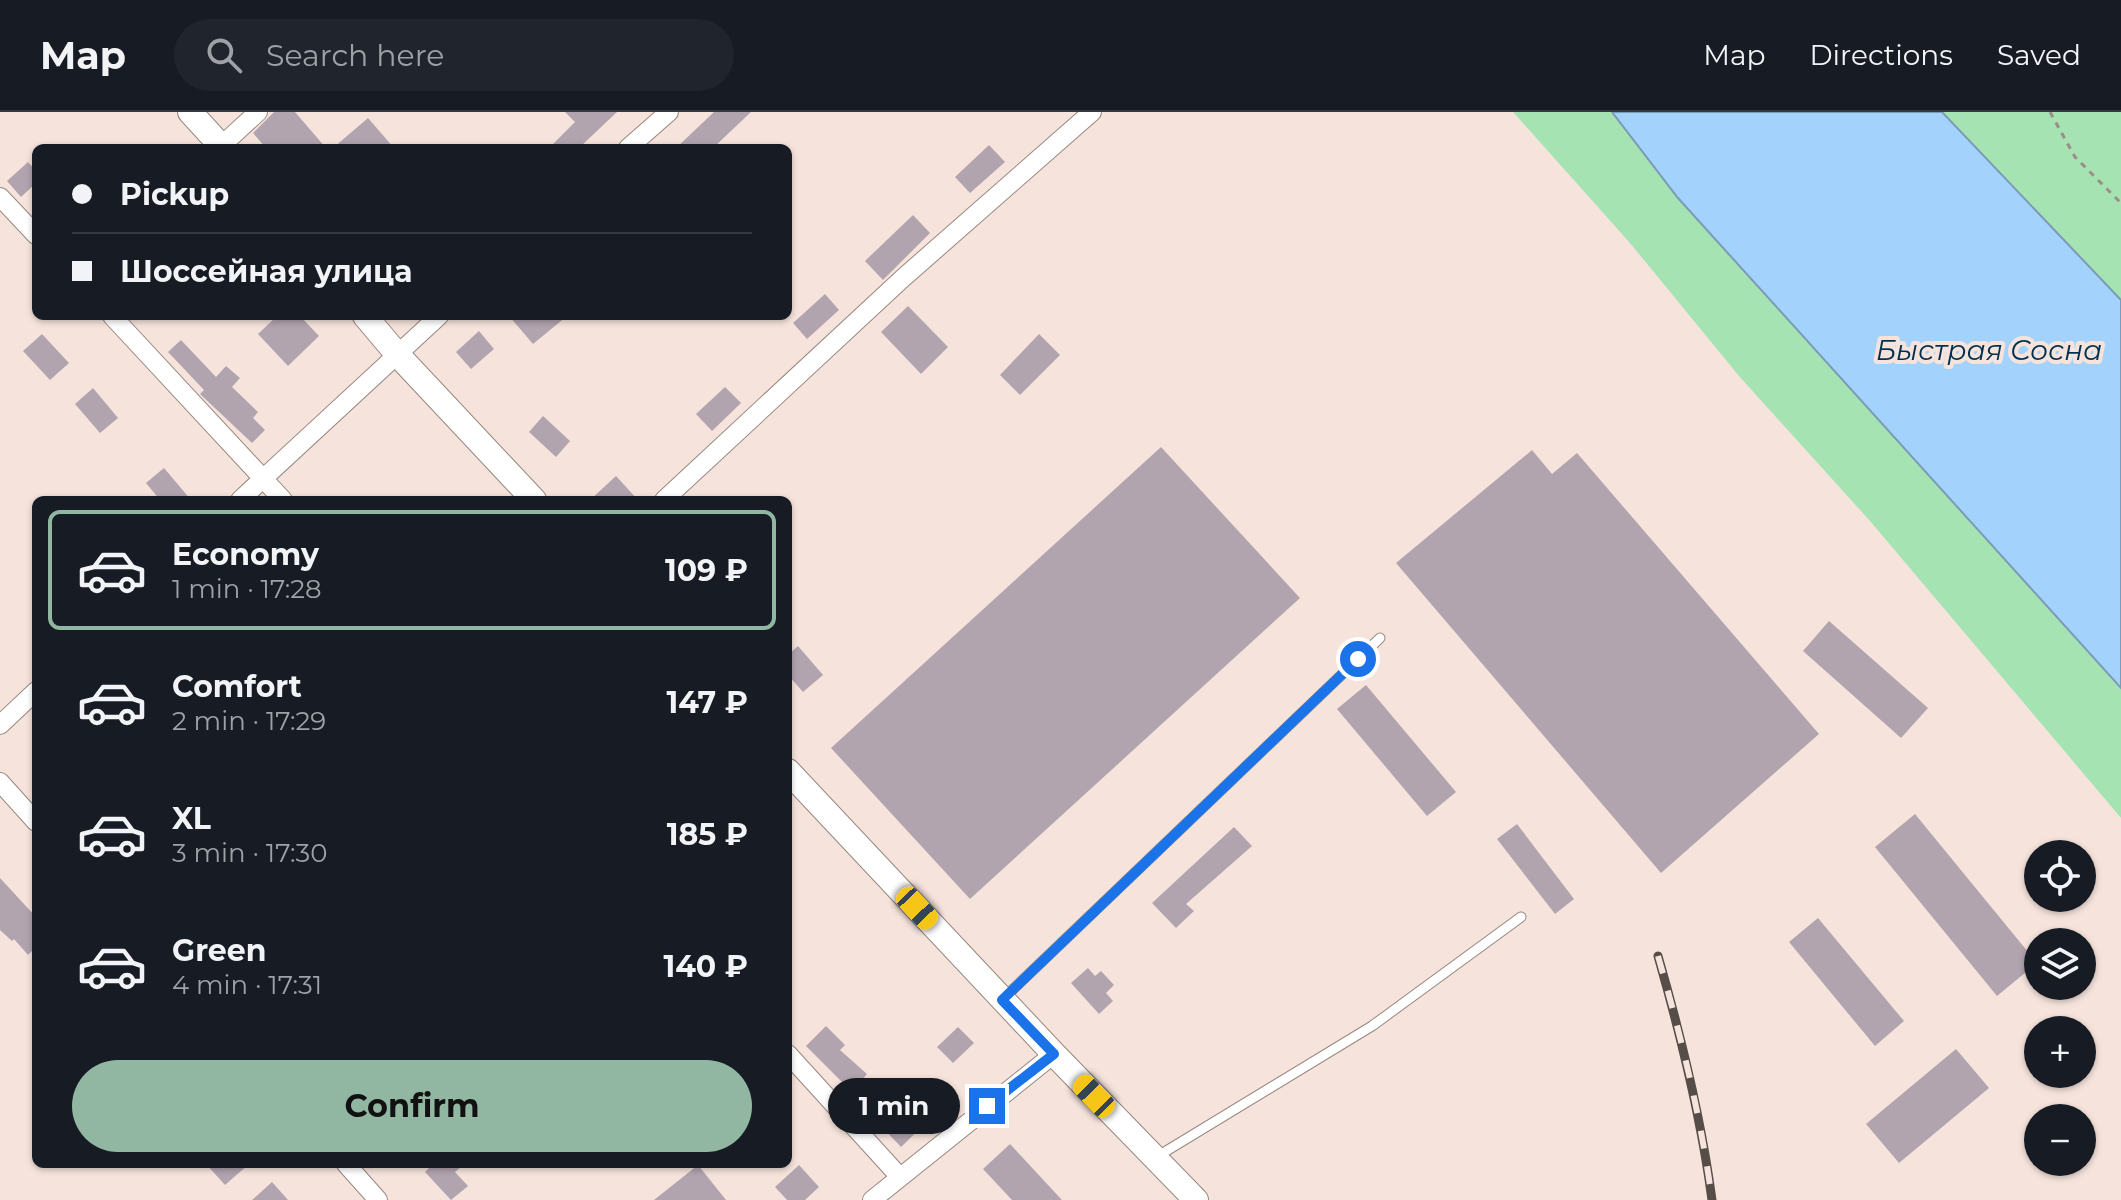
<!DOCTYPE html>
<meta charset="utf-8">
<style>
body{margin:0;font-family:Montserrat,sans-serif;background:#20242c;color:#f1f3f6;height:100vh;display:flex;flex-direction:column;font-size:30px;white-space:nowrap}
*{box-sizing:border-box;margin:0}
p{font-size:26px;color:#9ea1a6}
.icon{flex:none;width:44px;height:44px;fill:none;stroke:currentColor;stroke-width:2;stroke-linecap:round;stroke-linejoin:round}
.map{position:relative;flex:1;overflow:hidden}
.side{position:absolute;left:32px;top:384px;width:760px;height:672px;display:flex;flex-direction:column;background:#171b24;border-radius:12px;box-shadow:0 2px 6px #0004}
.side>*{flex:none}
.guide{position:absolute;left:32px;top:32px;width:760px;height:176px;border-radius:12px;box-shadow:0 2px 6px #0004;display:grid;align-content:center;height:176px;padding:0 40px;background:#171b24}
.tools{position:absolute;left:2024px;top:728px;display:grid;gap:16px}
.tools a{display:grid;place-items:center;width:72px;height:72px;border-radius:50%;background:#171b24;box-shadow:0 2px 6px #0004;font-size:40px}
.end{position:absolute;width:36px;height:36px;margin:-18px;border:10px solid #1a73e8;background:#fff;box-shadow:0 0 0 4px #fff}
.from{border-radius:50%}
.bubble{position:absolute;height:56px;border-radius:28px;background:#171b24;box-shadow:0 2px 6px #0004;font-size:26px;font-weight:700;line-height:56px;text-align:center}
.car{position:absolute;width:24px;height:48px;margin:-24px -12px;border-radius:10px;box-shadow:0 0 6px 2px #0007;background:linear-gradient(#f5c518 24%,#345 0 40%,#f5c518 0 76%,#345 0 86%,#f5c518 0)}
.guide b{display:flex;align-items:center;gap:28px;height:76px;font-size:30px}
.guide b+b{border-top:2px solid #363941}
.guide i{width:20px;height:20px;background:#f1f3f6}
ul{padding:14px 0 0;list-style:none}
li{display:flex;align-items:center;gap:24px;height:120px;margin:0 16px 12px;padding:0 24px;border:4px solid transparent;border-radius:12px}
li div{flex:1}
li b{display:block;font-size:30px}
li em{font-style:normal;font-weight:700}
li.on{border-color:#91b7a3}
li>.icon{width:72px;height:72px;stroke-width:1.5}
.button{display:flex;gap:16px;margin-top:auto;padding:16px 40px}
.button a{flex:1;height:92px;border-radius:48px;background:#91b7a3;color:#111;font-size:32px;font-weight:700;line-height:92px;text-align:center}
header{display:flex;align-items:center;gap:48px;box-sizing:border-box;height:112px;padding:0 40px;background:#171b24;border-bottom:2px solid #363941}
header strong{font-size:38px}
nav{display:flex;gap:44px;margin-inline-start:auto;font-size:28px}
.search{width:560px;height:72px;background:#20242c;display:flex;align-items:center;gap:20px;box-sizing:border-box;padding:0 28px;border-radius:44px;color:#9ea1a6;font-size:30px}
.map>svg:first-child{display:block}
.green{fill:#a6e3b3}
.water{fill:#a3d3fc;stroke:#7b9bb7;stroke-width:2}
.building{fill:#b2a4af}
.lines{fill:none;stroke-linecap:round;stroke-linejoin:round}
.service-casing{stroke:#97877f;stroke-width:11}
.minor-casing{stroke:#97877f;stroke-width:20}
.tertiary-casing{stroke:#97877f;stroke-width:26}
.path{stroke:#9b8e88;stroke-width:3;stroke-dasharray:6 6;stroke-linecap:butt}
.service{stroke:#fff;stroke-width:9}
.minor{stroke:#fff;stroke-width:18}
.tertiary{stroke:#fff;stroke-width:24}
.rail-casing{stroke:#564d48;stroke-width:9}
.rail{stroke:#f6e4dc;stroke-width:6;stroke-dasharray:18;stroke-linecap:butt}
.route{stroke:#1a73e8;stroke-width:10}
.labels{text-anchor:middle;stroke-width:8;stroke-linejoin:round;paint-order:stroke}
.water-label{font-size:28px;font-style:italic;fill:#003050;stroke:#f6e4dc}
</style>
<header>
<strong>Map</strong>
<div class="search"><svg class="icon" aria-label="search" viewBox="0 0 24 24"><circle cx="10" cy="10" r="6"/><path d="M15 15l6 6"/></svg>Search here</div>
<nav><a>Map</a><a>Directions</a><a>Saved</a></nav>
</header>
<div class="map">
<svg width="2121" height="1088" viewBox="0 0 2121 1088">
<rect width="100%" height="100%" fill="#f6e4dc"/>
<g class="green">
<polygon points="1513,0 1612,0 1678,86 2121,576 2121,706 1870,409 1739,264 1630,131"/>
<polygon points="1942,0 2121,0 2121,188"/>
</g>
<polygon class="water" points="1612,0 1942,0 2121,188 2121,576 1678,86"/>
<g class="building">
<polygon points="274,0 295,0 326,36 266,36 253,21"/>
<polygon points="565,0 617,0 579,36 549,36 575,10"/>
<polygon points="714,0 751,0 713,36 676,36"/>
<polygon points="368,6 394,36 333,36"/>
<polygon points="989,33 1005,50 970,81 955,65"/>
<polygon points="28,50 36,59 36,71 21,85 7,69"/>
<polygon points="913,103 930,121 883,168 865,149"/>
<polygon points="825,182 839,198 807,227 793,211"/>
<polygon points="908,194 948,235 921,262 881,220"/>
<polygon points="277,204 300,204 319,224 288,254 258,222"/>
<polygon points="509,204 567,204 533,232"/>
<polygon points="479,219 494,237 471,257 456,240"/>
<polygon points="42,222 69,251 50,268 23,239"/>
<polygon points="1039,222 1060,243 1020,283 1000,263"/>
<polygon points="181,228 216,265 226,254 240,266 232,275 258,300 253,306 265,318 252,331 200,282 204,278 168,240"/>
<polygon points="725,275 741,291 712,319 696,302"/>
<polygon points="93,276 118,306 100,321 75,292"/>
<polygon points="543,304 570,329 556,345 529,320"/>
<polygon points="1161,335 1300,486 970,787 831,636"/>
<polygon points="1532,338 1552,362 1577,341 1819,622 1661,761 1396,451"/>
<polygon points="164,356 191,388 160,388 146,371"/>
<polygon points="616,364 638,388 590,388"/>
<polygon points="1829,509 1928,596 1901,626 1803,539"/>
<polygon points="798,534 823,563 803,580 788,563 788,543"/>
<polygon points="1366,573 1456,680 1427,704 1337,597"/>
<polygon points="1915,702 2037,851 1997,884 1875,735"/>
<polygon points="1517,712 1574,787 1555,802 1497,727"/>
<polygon points="1234,715 1252,734 1186,792 1194,799 1176,816 1152,791"/>
<polygon points="0,766 36,805 36,835 28,843 14,827 12,829 0,818"/>
<polygon points="1818,806 1904,909 1875,934 1789,830"/>
<polygon points="1088,856 1095,864 1101,859 1114,873 1106,881 1113,889 1099,902 1071,871"/>
<polygon points="826,914 845,933 840,938 867,962 852,980 806,934"/>
<polygon points="958,915 974,931 953,951 937,935"/>
<polygon points="1956,937 1989,976 1899,1051 1866,1012"/>
<polygon points="888,981 907,1002 916,993 929,1008 901,1035 868,1000"/>
<polygon points="1010,1032 1062,1088 1012,1088 983,1057"/>
<polygon points="206,1052 249,1052 225,1073"/>
<polygon points="433,1052 464,1052 455,1060 468,1074 451,1088 425,1060"/>
<polygon points="698,1053 726,1088 654,1088"/>
<polygon points="799,1053 819,1075 805,1088 787,1088 775,1075"/>
<polygon points="272,1070 288,1088 252,1088"/>
</g>
<g class="lines">
<g class="service-casing">
<g id="service">
<polyline points="1005,885 1380,526"/>
<polyline points="1158,1044 1372,914 1521,805"/>
</g>
</g>
<g class="minor-casing">
<g id="minor">
<polyline points="221,34 258,0"/>
<polyline points="628,36 669,0"/>
<polyline points="0,85 36,123"/>
<polyline points="112,204 283,388"/>
<polyline points="240,388 439,204"/>
<polyline points="664,388 903,166 1092,0"/>
<polyline points="0,613 36,579"/>
<polyline points="0,670 36,710"/>
<polyline points="788,942 899,1064"/>
<polyline points="346,1052 378,1088"/>
<polyline points="872,1088 1054,942"/>
</g>
</g>
<g class="tertiary-casing">
<g id="tertiary">
<polyline points="190,0 223,36"/>
<polyline points="365,204 397,242 534,388"/>
<polyline points="788,659 1054,942 1196,1088"/>
</g>
</g>
<polyline class="path" points="2050,0 2075,45 2121,91"/>
<use href="#service" class="service"/>
<use href="#minor" class="minor"/>
<use href="#tertiary" class="tertiary"/>
<g class="rail-casing">
<path id="rail" d="M 1658,844 C 1681,924 1701,1005 1712,1088"/>
</g>
<use href="#rail" class="rail"/>
</g>
<g class="lines">
<polyline class="route" points="987,994 1054,942 1002,888 1358,547"/>
</g>
<g class="labels">
<g class="water-label">
<text x="1989" y="248">Быстрая Сосна</text>
</g>
</g>
</svg>
<div class="tools">
<a><svg class="icon" aria-label="locate" viewBox="0 0 24 24"><circle cx="12" cy="12" r="6"/><path d="M12 2v4M12 18v4M2 12h4M18 12h4"/></svg></a>
<a><svg class="icon" aria-label="layers" viewBox="0 0 24 24"><path d="M12 4l9 5-9 5-9-5zM3 14l9 5 9-5"/></svg></a>
<a>+</a>
<a>−</a>
</div>
<i class="end from" style="left:1358px;top:547px"></i>
<i class="end" style="left:987px;top:994px"></i>
<div class="bubble" style="left:828px;top:966px;width:132px">1 min</div>
<i class="car" style="left:917px;top:796px;rotate:137deg"></i>
<i class="car" style="left:1094px;top:984px;rotate:316deg"></i>
<div class="guide">
<b><i class="from"></i>Pickup</b>
<b><i></i>Шоссейная улица</b>
</div>
<section class="side">
<ul>
<li class="on"><svg class="icon" aria-label="car" viewBox="0 0 24 24"><path d="M5 17H2v-5l4-1 3-4h7l3 4 3 1v5h-3M9 17h6M6 11h13"/><circle cx="7" cy="17" r="2"/><circle cx="17" cy="17" r="2"/></svg><div><b>Economy</b><p>1 min · 17:28</p></div><em>109 ₽</em></li>
<li><svg class="icon" aria-label="car" viewBox="0 0 24 24"><path d="M5 17H2v-5l4-1 3-4h7l3 4 3 1v5h-3M9 17h6M6 11h13"/><circle cx="7" cy="17" r="2"/><circle cx="17" cy="17" r="2"/></svg><div><b>Comfort</b><p>2 min · 17:29</p></div><em>147 ₽</em></li>
<li><svg class="icon" aria-label="car" viewBox="0 0 24 24"><path d="M5 17H2v-5l4-1 3-4h7l3 4 3 1v5h-3M9 17h6M6 11h13"/><circle cx="7" cy="17" r="2"/><circle cx="17" cy="17" r="2"/></svg><div><b>XL</b><p>3 min · 17:30</p></div><em>185 ₽</em></li>
<li><svg class="icon" aria-label="car" viewBox="0 0 24 24"><path d="M5 17H2v-5l4-1 3-4h7l3 4 3 1v5h-3M9 17h6M6 11h13"/><circle cx="7" cy="17" r="2"/><circle cx="17" cy="17" r="2"/></svg><div><b>Green</b><p>4 min · 17:31</p></div><em>140 ₽</em></li>
</ul>
<div class="button"><a>Confirm</a></div>
</section>
</div>
